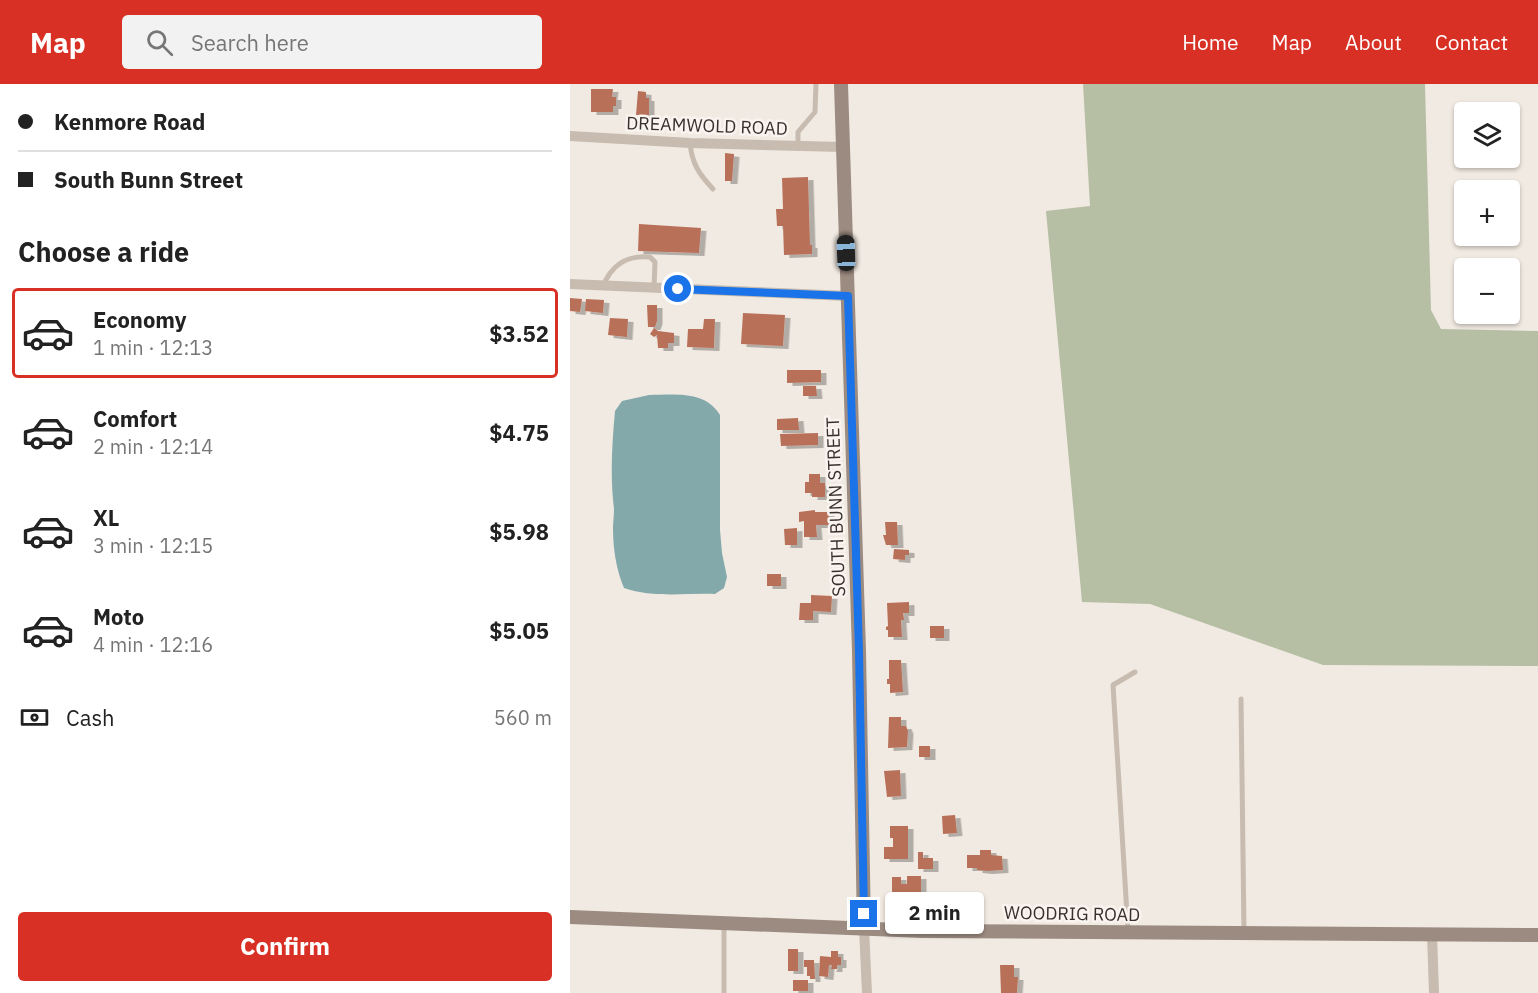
<!DOCTYPE html>
<meta charset="utf-8">
<style>
body{margin:0;font-family:"IBM Plex Sans",sans-serif;background:#f2f2f2;color:#222;height:100vh;display:flex;flex-direction:column;font-size:22px;white-space:nowrap}
*{box-sizing:border-box;margin:0}
p{font-size:20px;color:#767676}
.icon{flex:none;width:33px;height:33px;fill:none;stroke:currentColor;stroke-width:2;stroke-linecap:round;stroke-linejoin:round}
.map{position:relative;flex:1;overflow:hidden}
.details{display:flex;flex-direction:column;background:#fff;width:570px}
.details>*{flex:none}
.hud{display:grid;align-content:center;height:132px;padding:0 18px;background:#fff}
.tools{position:absolute;left:884px;top:18px;display:grid;gap:12px}
.tools a{display:grid;place-items:center;width:66px;height:66px;border-radius:6px;background:#fff;box-shadow:0 2px 4px #0004;font-size:30px}
.end{position:absolute;width:27px;height:27px;margin:-14px;border:8px solid #1a73e8;background:#fff;box-shadow:0 0 0 3px #fff}
.from{border-radius:50%}
.bubble{position:absolute;height:42px;border-radius:6px;background:#fff;box-shadow:0 2px 4px #0004;font-size:20px;font-weight:800;line-height:42px;text-align:center}
.car{position:absolute;width:18px;height:36px;margin:-18px -9px;border-radius:8px;box-shadow:0 0 4px 2px #0007;background:linear-gradient(#222 24%,#8ab4d8 0 40%,#222 0 76%,#8ab4d8 0 86%,#222 0)}
.hud b{display:flex;align-items:center;gap:21px;height:57px;font-size:22px}
.hud b+b{border-top:2px solid #e0e0e0}
.hud i{width:15px;height:15px;background:#222}
ul{padding:0;list-style:none}
li{display:flex;align-items:center;gap:18px;height:90px;margin:0 12px 9px;padding:0 6px;border:3px solid transparent;border-radius:6px}
li div{flex:1}
li b{display:block;font-size:22px}
li em{font-style:normal;font-weight:800}
li.on{border-color:#d93025}
li>.icon{width:54px;height:54px;stroke-width:1.5}
h2{padding:0 18px;font-size:27px;line-height:72px}
.pay{display:flex;align-items:center;gap:15px;height:66px;padding:0 18px;font-size:22px}
.pay p{margin-inline-start:auto}
.primary-button{display:flex;gap:12px;margin-top:auto;padding:12px 18px}
.primary-button a{flex:1;height:69px;border-radius:6px;background:#d93025;color:#fff;font-size:24px;font-weight:800;line-height:69px;text-align:center}
header{display:flex;align-items:center;gap:36px;box-sizing:border-box;height:84px;padding:0 30px;background:#d93025;color:#fff}
header strong{font-size:28px}
nav{display:flex;gap:33px;margin-inline-start:auto;font-size:21px}
.search{width:420px;height:54px;background:#f2f2f2;display:flex;align-items:center;gap:15px;box-sizing:border-box;padding:0 21px;border-radius:6px;color:#767676;font-size:22px}
main{display:flex;flex:1;min-height:0}
.map>svg:first-child{display:block}
.green{fill:#b6bfa4}
.water{fill:#84a9ab}
.building{fill:#b87159;filter:url(#shadow)}
.lines{fill:none;stroke-linecap:round;stroke-linejoin:round}
.lane{stroke:#c8bbaf;stroke-width:5}
.street{stroke:#c8bbaf;stroke-width:10}
.secondary{stroke:#9c8b81;stroke-width:14}
.route{stroke:#1a73e8;stroke-width:8}
.labels{text-anchor:middle;stroke-width:5;stroke-linejoin:round;paint-order:stroke}
.street-label{font-size:18px;fill:#38302c;stroke:#f9f4ef}
</style>
<header>
<strong>Map</strong>
<div class="search"><svg class="icon" aria-label="search" viewBox="0 0 24 24"><circle cx="10" cy="10" r="6"/><path d="M15 15l6 6"/></svg>Search here</div>
<nav><a>Home</a><a>Map</a><a>About</a><a>Contact</a></nav>
</header>
<main>
<section class="details">
<div class="hud">
<b><i class="from"></i>Kenmore Road</b>
<b><i></i>South Bunn Street</b>
</div>
<h2>Choose a ride</h2>
<ul>
<li class="on"><svg class="icon" aria-label="car" viewBox="0 0 24 24"><path d="M5 17H2v-5l4-1 3-4h7l3 4 3 1v5h-3M9 17h6M6 11h13"/><circle cx="7" cy="17" r="2"/><circle cx="17" cy="17" r="2"/></svg><div><b>Economy</b><p>1 min · 12:13</p></div><em>$3.52</em></li>
<li><svg class="icon" aria-label="car" viewBox="0 0 24 24"><path d="M5 17H2v-5l4-1 3-4h7l3 4 3 1v5h-3M9 17h6M6 11h13"/><circle cx="7" cy="17" r="2"/><circle cx="17" cy="17" r="2"/></svg><div><b>Comfort</b><p>2 min · 12:14</p></div><em>$4.75</em></li>
<li><svg class="icon" aria-label="car" viewBox="0 0 24 24"><path d="M5 17H2v-5l4-1 3-4h7l3 4 3 1v5h-3M9 17h6M6 11h13"/><circle cx="7" cy="17" r="2"/><circle cx="17" cy="17" r="2"/></svg><div><b>XL</b><p>3 min · 12:15</p></div><em>$5.98</em></li>
<li><svg class="icon" aria-label="car" viewBox="0 0 24 24"><path d="M5 17H2v-5l4-1 3-4h7l3 4 3 1v5h-3M9 17h6M6 11h13"/><circle cx="7" cy="17" r="2"/><circle cx="17" cy="17" r="2"/></svg><div><b>Moto</b><p>4 min · 12:16</p></div><em>$5.05</em></li>
</ul>
<div class="pay"><svg class="icon" aria-label="cash" viewBox="0 0 24 24"><path d="M3 7h18v10H3z"/><circle cx="12" cy="12" r="2"/></svg>Cash<p>560 m</p></div>
<div class="primary-button"><a>Confirm</a></div>
</section>
<div class="map">
<svg width="968" height="909" viewBox="0 0 968 909">
<defs>
<filter id="shadow"><feDropShadow dx="5.5" dy="3" stdDeviation="0" flood-color="#0004"/></filter>
</defs>
<rect width="100%" height="100%" fill="#f1eae2"/>
<polygon class="green" points="513,0 855,0 861,226 871,245 968,247 968,582 753,581 580,520 512,518 476,127 520,122"/>
<path class="water" d="M 79,311 C 104,311 135,306 150,331 L 150,446 L 152,469 L 157,493 L 154,504 L 145,510 C 115,509 82,514 54,504 C 46,485 43,464 43,444 C 43,438 44,432 44,425 C 40,393 42,360 45,327 L 52,317 Z"/>
<g class="building">
<polygon points="21,5 43,5 42,13 46,13 46,22 43,22 43,28 21,28"/>
<polygon points="68,7 76,8 76,14 79,14 79,31 66,31"/>
<polygon points="155,69 164,70 162,97 155,97"/>
<polygon points="238,93 240,161 242,161 242,170 214,171 213,142 207,142 206,125 213,125 212,94"/>
<polygon points="69,140 131,144 129,169 68,167"/>
<polygon points="0,214 12,215 10,228 0,227"/>
<polygon points="16,215 34,216 33,229 15,227"/>
<polygon points="77,221 87,221 87,237 85,243 78,243"/>
<polygon points="173,229 215,231 213,262 171,260"/>
<polygon points="40,234 58,235 57,253 38,251"/>
<polygon points="134,235 145,235 144,264 117,263 118,245 133,245"/>
<polygon points="84,244 88,247 104,249 104,259 98,259 98,264 88,264 87,251 84,253 80,250"/>
<polygon points="217,286 251,286 251,298 217,299"/>
<polygon points="233,302 246,302 247,312 233,312"/>
<polygon points="228,334 229,346 207,346 207,335"/>
<polygon points="248,349 248,361 211,362 210,350"/>
<polygon points="239,390 250,390 250,399 255,399 255,413 242,413 242,409 235,409 235,398 239,398"/>
<polygon points="245,426 245,428 259,428 259,441 246,441 247,453 234,453 234,437 229,438 229,428"/>
<polygon points="315,438 327,438 328,461 316,461 313,451 316,451"/>
<polygon points="227,444 227,461 215,461 214,445"/>
<polygon points="324,465 339,466 339,471 335,471 335,476 323,475"/>
<rect x="197" y="490" width="14" height="12"/>
<polygon points="241,511 262,512 261,528 243,527 243,536 229,536 230,519 241,519"/>
<polygon points="339,518 339,529 333,529 334,536 331,536 332,553 318,553 318,546 316,546 316,543 318,542 317,519"/>
<rect x="360" y="542" width="14" height="12"/>
<polygon points="319,576 331,576 333,608 320,609 320,600 317,600 317,595 319,595"/>
<polygon points="319,633 331,633 331,642 336,642 338,647 337,663 318,664"/>
<rect x="349" y="662" width="11" height="11"/>
<polygon points="330,686 331,712 317,713 314,687"/>
<polygon points="385,731 387,749 373,750 372,732"/>
<polygon points="320,742 338,742 338,775 314,775 314,763 323,763 323,754 320,754"/>
<polygon points="410,766 421,766 421,771 432,772 433,786 417,787 407,786 407,784 397,784 397,771 410,771"/>
<polygon points="348,768 353,768 353,774 363,774 363,785 348,785"/>
<polygon points="337,792 351,792 351,814 322,812 322,793 331,793 331,800 337,800"/>
<rect x="218" y="865" width="10" height="22"/>
<polygon points="261,867 268,867 268,873 271,873 271,881 267,881 267,885 261,885 262,881 259,881 258,893 249,892 250,872 261,873"/>
<polygon points="234,876 244,876 245,895 240,895 240,892 237,892 237,883 234,883"/>
<polygon points="430,881 444,881 444,893 448,893 447,909 431,909"/>
<rect x="223" y="896" width="15" height="11"/>
</g>
<g class="lines">
<g class="lane">
<path d="M 120,59 C 122,80 129,90 143,105"/>
<polyline points="228,62 228,48 245,28 246,0"/>
<path d="M 33,202 C 42,180 57,171 80,173 L 85,178 L 84,204"/>
<polyline points="671,615 674,848"/>
<polyline points="154,840 154,909"/>
<polyline points="558,847 543,601 565,588"/>
</g>
<g class="street">
<polyline points="0,52 120,59 273,63"/>
<polyline points="0,200 278,212"/>
<polyline points="294,844 297,909"/>
<polyline points="862,850 864,909"/>
</g>
<g class="secondary">
<polyline points="271,0 289,567 294,844"/>
<polyline points="0,833 353,847 968,851"/>
</g>
</g>
<g class="lines">
<polyline class="route" points="108,205 278,212 289,567 294,830"/>
</g>
<g class="labels">
<g class="street-label">
<text transform="translate(137 42) rotate(2)" y="6">DREAMWOLD ROAD</text>
<text transform="translate(266 423) rotate(-92)" y="6">SOUTH BUNN STREET</text>
<text transform="translate(502 830) rotate(1)" y="6">WOODRIG ROAD</text>
</g>
</g>
</svg>
<div class="tools">
<a><svg class="icon" aria-label="layers" viewBox="0 0 24 24"><path d="M12 4l9 5-9 5-9-5zM3 14l9 5 9-5"/></svg></a>
<a>+</a>
<a>−</a>
</div>
<i class="end from" style="left:108px;top:205px"></i>
<i class="end" style="left:294px;top:830px"></i>
<div class="bubble" style="left:315px;top:808px;width:99px">2 min</div>
<i class="car" style="left:276px;top:169px;rotate:358deg"></i>
</div>
</main>
